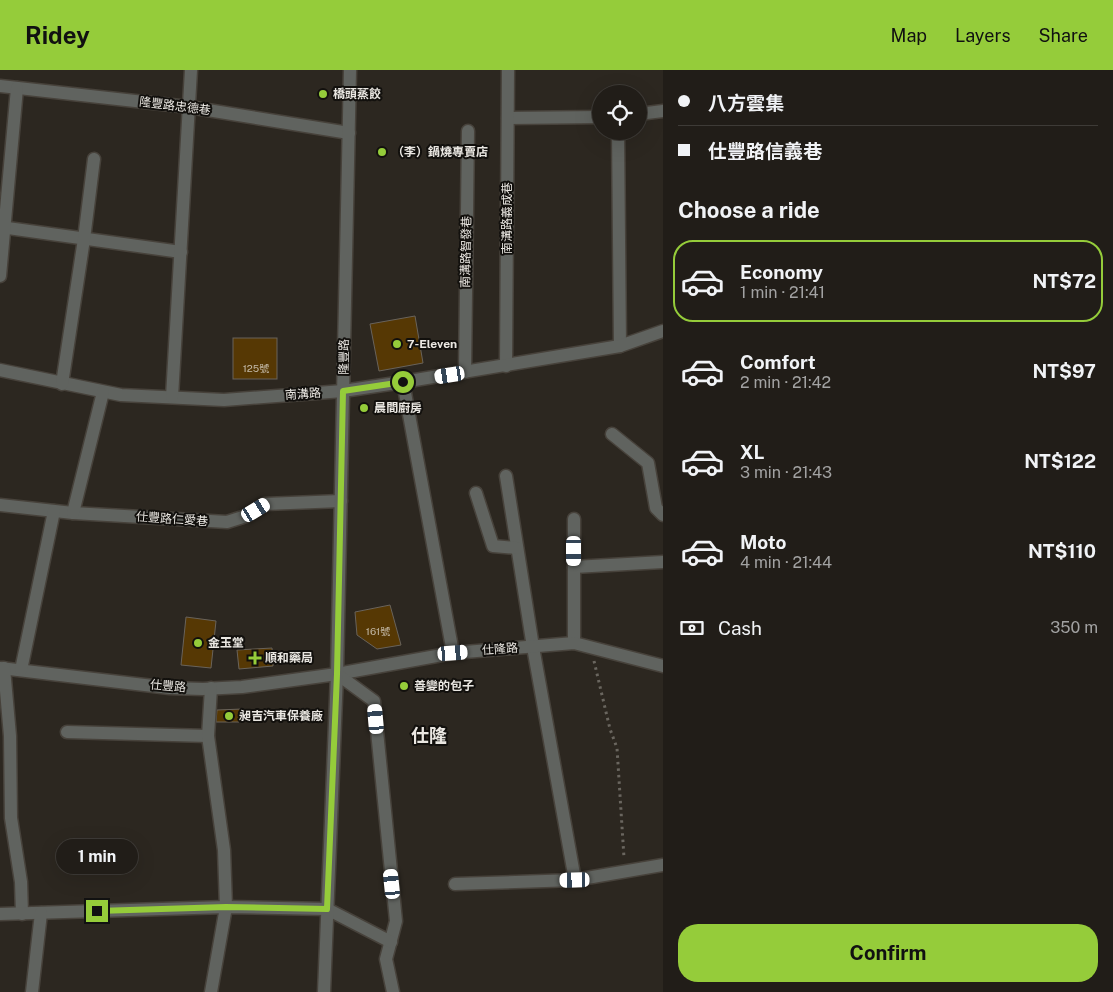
<!DOCTYPE html>
<meta charset="utf-8">
<style>
body{margin:0;font-family:"Public Sans","Noto Sans TC",sans-serif;background:#292621;color:#f1f3f6;height:100vh;display:flex;flex-direction:column;font-size:19px;white-space:nowrap}
*{box-sizing:border-box;margin:0}
p{font-size:16px;color:#a2a2a2}
.icon{flex:none;width:28px;height:28px;fill:none;stroke:currentColor;stroke-width:2;stroke-linecap:round;stroke-linejoin:round}
.map{position:relative;flex:1;overflow:hidden}
.sheet{display:flex;flex-direction:column;background:#211d18;width:450px}
.sheet>*{flex:none}
.banner{display:grid;align-content:center;height:110px;padding:0 15px;background:#211d18}
.tools{position:absolute;left:592px;top:15px;display:grid;gap:10px}
.tools a{display:grid;place-items:center;width:55px;height:55px;border-radius:50%;background:#211d18;box-shadow:0 5px 20px #0002,0 0 0 1px #3e3b37;font-size:25px}
.end{position:absolute;width:22px;height:22px;margin:-11px;border:6px solid #95cc3a;background:#111;box-shadow:0 0 0 2px #111}
.from{border-radius:50%}
.bubble{position:absolute;height:35px;border-radius:18px;background:#211d18;box-shadow:0 5px 20px #0002,0 0 0 1px #3e3b37;font-size:16px;font-weight:700;line-height:35px;text-align:center}
.car{position:absolute;width:15px;height:30px;margin:-15px -8px;border-radius:6px;box-shadow:0 0 4px 1px #0007;background:linear-gradient(#fff 24%,#345 0 40%,#fff 0 76%,#345 0 86%,#fff 0)}
.banner b{display:flex;align-items:center;gap:18px;height:48px;font-size:19px}
.banner b+b{border-top:1px solid #3e3b37}
.banner i{width:12px;height:12px;background:#f1f3f6}
ul{padding:0;list-style:none}
li{display:flex;align-items:center;gap:15px;height:82px;margin:0 10px 8px;padding:0 5px;border:2px solid transparent;border-radius:20px}
li div{flex:1}
li b{display:block;font-size:19px}
li em{font-style:normal;font-weight:700}
li.on{border-color:#95cc3a}
li>.icon{width:45px;height:45px;stroke-width:1.5}
h2{padding:0 15px;font-size:22px;line-height:60px}
.pay{display:flex;align-items:center;gap:12px;height:55px;padding:0 15px;font-size:19px}
.pay p{margin-inline-start:auto}
.primary-button{display:flex;gap:10px;margin-top:auto;padding:10px 15px}
.primary-button a{flex:1;height:58px;border-radius:20px;background:#95cc3a;color:#111;font-size:20px;font-weight:700;line-height:58px;text-align:center}
header{display:flex;align-items:center;gap:30px;box-sizing:border-box;height:70px;padding:0 25px;background:#95cc3a;color:#111}
header strong{font-size:24px}
nav{display:flex;gap:28px;margin-inline-start:auto;font-size:18px}
main{display:flex;flex:1;min-height:0}
.map>svg:first-child{display:block}
.building{fill:#563804;stroke:#69635b}
.lines{fill:none;stroke-linecap:round;stroke-linejoin:round}
.minor-casing{stroke:#47423b;stroke-width:15}
.path{stroke:#6a665f;stroke-width:3;stroke-dasharray:2.5 4;stroke-linecap:butt}
.minor{stroke:#60635f;stroke-width:12}
.route{stroke:#95cc3a;stroke-width:6}
.poi-dot{fill:#95cc3a;stroke:#12100d;stroke-width:2}
.labels{text-anchor:middle;stroke-width:4;stroke-linejoin:round;paint-order:stroke}
.number-label{font-size:10px;fill:#c5bbaa}
.poi-label{font-size:12px;font-weight:bold;fill:#eae7e2;stroke:#12100d;text-anchor:start}
.street-label{font-size:12px;fill:#eae7e2;stroke:#12100d}
.district-label{font-size:18px;font-weight:bold;fill:#eae7e2;stroke:#12100d}
</style>
<header>
<strong>Ridey</strong>
<nav><a>Map</a><a>Layers</a><a>Share</a></nav>
</header>
<main>
<div class="map">
<svg width="663" height="922" viewBox="0 0 663 922">
<rect width="100%" height="100%" fill="#2c2720"/>
<g class="building">
<polygon points="415,246 423,293 379,301 370,254"/>
<rect x="233" y="268" width="44" height="41"/>
<polygon points="390,535 401,575 377,579 357,565 355,542"/>
<polygon points="186,547 216,551 211,598 181,595"/>
<polygon points="272,578 273,596 239,599 237,580"/>
<polygon points="243,639 239,652 216,652 217,640"/>
</g>
<g class="lines">
<g class="minor-casing">
<g id="minor">
<polyline points="0,16 189,37 349,63"/>
<polyline points="639,44 663,41"/>
<polyline points="508,48 601,47"/>
<polyline points="618,61 620,276"/>
<polyline points="0,157 181,182"/>
<polyline points="0,206 17,18"/>
<polyline points="506,296 508,0"/>
<polyline points="0,300 121,325 224,330 343,321 403,312 620,276 663,261"/>
<polyline points="465,302 468,61"/>
<polyline points="403,312 453,583"/>
<polyline points="62,314 84,169 94,89"/>
<polyline points="172,327 191,0"/>
<polyline points="612,364 648,393 656,438 663,445"/>
<polyline points="506,406 533,577 575,810"/>
<polyline points="476,423 493,476 517,478"/>
<polyline points="0,435 73,443 227,452 246,446 265,434 341,431"/>
<polyline points="73,443 103,322"/>
<polyline points="574,497 663,492"/>
<polyline points="574,573 574,449"/>
<polyline points="0,598 170,618 203,619 242,617 337,604 453,583 574,573 663,596"/>
<polyline points="4,598 10,666 11,748 21,812 22,844"/>
<polyline points="21,600 54,441"/>
<polyline points="337,604 374,631 396,851 386,889 393,922"/>
<polyline points="67,662 208,666"/>
<polyline points="455,814 575,810 663,795"/>
<polyline points="0,844 226,837 327,839 391,872"/>
<polyline points="32,922 41,843"/>
<polyline points="211,922 226,837 224,780 208,666 211,618"/>
<polyline points="324,922 337,604 350,0"/>
</g>
</g>
<polyline class="path" points="594,591 610,659 617,678 624,788"/>
<use href="#minor" class="minor"/>
</g>
<g class="lines">
<polyline class="route" points="97,841 226,837 327,839 337,604 343,321 403,312"/>
</g>
<g class="poi-dot">
<circle cx="323" cy="24" r="5"/>
<circle cx="382" cy="82" r="5"/>
<circle cx="397" cy="274" r="5"/>
<circle cx="364" cy="338" r="5"/>
<circle cx="198" cy="573" r="5"/>
<path d="M252.5 580.5h5v5h5v5h-5v5h-5v-5h-5v-5h5z"/>
<circle cx="404" cy="616" r="5"/>
<circle cx="229" cy="646" r="5"/>
</g>
<g class="labels">
<g class="number-label">
<text x="256" y="302">125號</text>
<text x="378" y="565">161號</text>
</g>
<g class="poi-label">
<text x="333" y="28">橋頭蒸餃</text>
<text x="392" y="86">（李）鍋燒專賣店</text>
<text x="407" y="278">7-Eleven</text>
<text x="374" y="342">晨間廚房</text>
<text x="208" y="577">金玉堂</text>
<text x="265" y="592">順和藥局</text>
<text x="414" y="620">善變的包子</text>
<text x="239" y="650">昶吉汽車保養廠</text>
</g>
<g class="street-label">
<text transform="translate(175 36) rotate(7)" y="4">隆豐路忠德巷</text>
<text transform="translate(507 148) rotate(-90)" y="4">南溝路義成巷</text>
<text transform="translate(466 182) rotate(-89)" y="4">南溝路智發巷</text>
<text transform="translate(344 287) rotate(-89)" y="4">隆豐路</text>
<text transform="translate(303 324) rotate(-4)" y="4">南溝路</text>
<text transform="translate(172 449) rotate(4)" y="4">仕豐路仁愛巷</text>
<text transform="translate(500 579) rotate(-4)" y="4">仕隆路</text>
<text transform="translate(168 616) rotate(5)" y="4">仕豐路</text>
</g>
<g class="district-label">
<text x="429" y="672">仕隆</text>
</g>
</g>
</svg>
<div class="tools">
<a><svg class="icon" aria-label="locate" viewBox="0 0 24 24"><circle cx="12" cy="12" r="6"/><path d="M12 2v4M12 18v4M2 12h4M18 12h4"/></svg></a>
</div>
<i class="end from" style="left:403px;top:312px"></i>
<i class="end" style="left:97px;top:841px"></i>
<div class="bubble" style="left:56px;top:769px;width:82px">1 min</div>
<i class="car" style="left:450px;top:305px;rotate:261deg"></i>
<i class="car" style="left:256px;top:440px;rotate:59deg"></i>
<i class="car" style="left:574px;top:481px;rotate:180deg"></i>
<i class="car" style="left:453px;top:583px;rotate:86deg"></i>
<i class="car" style="left:376px;top:649px;rotate:355deg"></i>
<i class="car" style="left:575px;top:810px;rotate:269deg"></i>
<i class="car" style="left:392px;top:814px;rotate:354deg"></i>
</div>
<section class="sheet">
<div class="banner">
<b><i class="from"></i>八方雲集</b>
<b><i></i>仕豐路信義巷</b>
</div>
<h2>Choose a ride</h2>
<ul>
<li class="on"><svg class="icon" aria-label="car" viewBox="0 0 24 24"><path d="M5 17H2v-5l4-1 3-4h7l3 4 3 1v5h-3M9 17h6M6 11h13"/><circle cx="7" cy="17" r="2"/><circle cx="17" cy="17" r="2"/></svg><div><b>Economy</b><p>1 min · 21:41</p></div><em>NT$72</em></li>
<li><svg class="icon" aria-label="car" viewBox="0 0 24 24"><path d="M5 17H2v-5l4-1 3-4h7l3 4 3 1v5h-3M9 17h6M6 11h13"/><circle cx="7" cy="17" r="2"/><circle cx="17" cy="17" r="2"/></svg><div><b>Comfort</b><p>2 min · 21:42</p></div><em>NT$97</em></li>
<li><svg class="icon" aria-label="car" viewBox="0 0 24 24"><path d="M5 17H2v-5l4-1 3-4h7l3 4 3 1v5h-3M9 17h6M6 11h13"/><circle cx="7" cy="17" r="2"/><circle cx="17" cy="17" r="2"/></svg><div><b>XL</b><p>3 min · 21:43</p></div><em>NT$122</em></li>
<li><svg class="icon" aria-label="car" viewBox="0 0 24 24"><path d="M5 17H2v-5l4-1 3-4h7l3 4 3 1v5h-3M9 17h6M6 11h13"/><circle cx="7" cy="17" r="2"/><circle cx="17" cy="17" r="2"/></svg><div><b>Moto</b><p>4 min · 21:44</p></div><em>NT$110</em></li>
</ul>
<div class="pay"><svg class="icon" aria-label="cash" viewBox="0 0 24 24"><path d="M3 7h18v10H3z"/><circle cx="12" cy="12" r="2"/></svg>Cash<p>350 m</p></div>
<div class="primary-button"><a>Confirm</a></div>
</section>
</main>
